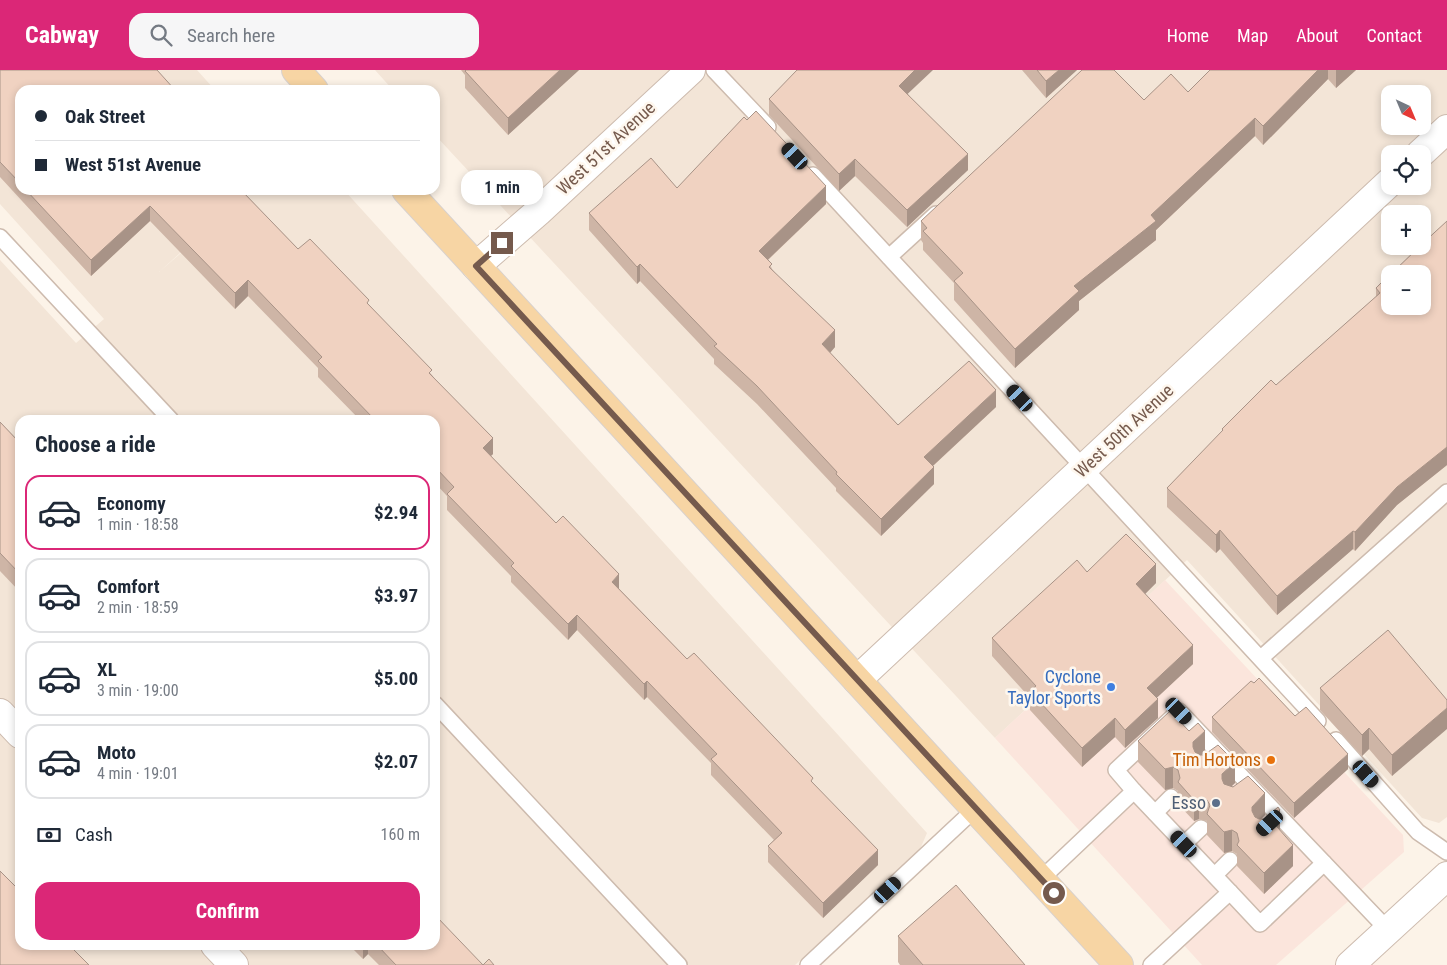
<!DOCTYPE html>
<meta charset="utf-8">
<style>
body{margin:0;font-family:"Roboto Condensed",sans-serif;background:#f6f6f7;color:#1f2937;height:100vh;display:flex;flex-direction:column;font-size:19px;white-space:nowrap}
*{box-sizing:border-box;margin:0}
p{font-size:16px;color:#747a83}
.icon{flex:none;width:28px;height:28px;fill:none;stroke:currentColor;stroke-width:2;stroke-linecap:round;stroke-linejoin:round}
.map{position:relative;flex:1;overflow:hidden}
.panel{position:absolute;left:15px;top:345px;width:425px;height:535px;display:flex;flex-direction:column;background:#fff;border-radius:15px;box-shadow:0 2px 8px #0003}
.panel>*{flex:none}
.top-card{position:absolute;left:15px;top:15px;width:425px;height:110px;border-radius:15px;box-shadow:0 2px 8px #0003;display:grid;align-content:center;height:110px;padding:0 20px;background:#fff}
.needle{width:32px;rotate:136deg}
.controls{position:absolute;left:1381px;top:15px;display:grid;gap:10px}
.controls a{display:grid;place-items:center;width:50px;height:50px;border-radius:10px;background:#fff;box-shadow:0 2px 8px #0003;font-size:25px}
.end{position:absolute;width:22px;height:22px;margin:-11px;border:6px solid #755a4d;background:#fff;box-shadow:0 0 0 2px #fff}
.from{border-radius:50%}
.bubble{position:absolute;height:35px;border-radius:15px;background:#fff;box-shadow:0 2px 8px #0003;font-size:16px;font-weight:700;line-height:35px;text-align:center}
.car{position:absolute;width:15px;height:30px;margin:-15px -8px;border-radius:6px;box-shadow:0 0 4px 1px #0007;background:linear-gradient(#222 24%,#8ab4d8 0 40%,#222 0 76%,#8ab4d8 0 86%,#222 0)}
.top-card b{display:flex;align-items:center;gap:18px;height:48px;font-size:19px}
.top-card b+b{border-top:1px solid #e0e1e3}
.top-card i{width:12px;height:12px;background:#1f2937}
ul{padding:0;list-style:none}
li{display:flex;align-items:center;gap:15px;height:75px;margin:0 10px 8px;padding:0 10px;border:2px solid #e0e1e3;border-radius:15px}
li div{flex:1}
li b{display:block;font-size:19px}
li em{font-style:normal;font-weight:700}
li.on{border-color:#db2777}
li>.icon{width:45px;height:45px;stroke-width:1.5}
h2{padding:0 20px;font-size:22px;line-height:60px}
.pay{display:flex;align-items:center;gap:12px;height:55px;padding:0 20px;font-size:19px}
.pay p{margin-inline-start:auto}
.action{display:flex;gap:10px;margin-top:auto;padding:10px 20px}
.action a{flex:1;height:58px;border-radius:15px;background:#db2777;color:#fff;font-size:20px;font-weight:700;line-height:58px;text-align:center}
header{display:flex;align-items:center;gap:30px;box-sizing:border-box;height:70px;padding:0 25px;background:#db2777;color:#fff}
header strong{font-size:24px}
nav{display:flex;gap:28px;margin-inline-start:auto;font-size:18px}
.search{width:350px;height:45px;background:#f6f6f7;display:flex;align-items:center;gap:12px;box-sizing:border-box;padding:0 18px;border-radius:15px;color:#747a83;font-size:19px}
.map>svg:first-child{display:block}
.residential{fill:#f3e5d7;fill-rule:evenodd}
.commercial{fill:#fbe5dc}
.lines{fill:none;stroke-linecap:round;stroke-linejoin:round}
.service-casing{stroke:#cdbbae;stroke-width:18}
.minor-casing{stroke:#cdbbae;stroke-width:30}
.tertiary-casing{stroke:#cdbbae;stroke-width:30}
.primary-casing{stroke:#d8d1cd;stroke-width:30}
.service{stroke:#fff;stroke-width:15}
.minor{stroke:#fff;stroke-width:28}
.tertiary{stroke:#fff;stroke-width:28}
.primary{stroke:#f7d5a4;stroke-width:28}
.wall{fill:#ceb5a6}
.shaded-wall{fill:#a89387}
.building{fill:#f0d2c1;stroke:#a89387}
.route{stroke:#755a4d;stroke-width:6}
.shop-dot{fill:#3f7fe0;stroke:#fef7ee;stroke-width:2}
.food-dot{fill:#e8710a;stroke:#fef7ee;stroke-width:2}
.service-dot{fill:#5c6f8a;stroke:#fef7ee;stroke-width:2}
.labels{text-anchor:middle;stroke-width:5;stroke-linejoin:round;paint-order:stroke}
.street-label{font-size:18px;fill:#755a4d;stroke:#fef7ee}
.shop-label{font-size:18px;fill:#366cbe;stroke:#fef7ee;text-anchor:end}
.food-label{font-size:18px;fill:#c56008;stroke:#fef7ee;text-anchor:end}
.service-label{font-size:18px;fill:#4e5e75;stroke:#fef7ee;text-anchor:end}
</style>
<header>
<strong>Cabway</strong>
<div class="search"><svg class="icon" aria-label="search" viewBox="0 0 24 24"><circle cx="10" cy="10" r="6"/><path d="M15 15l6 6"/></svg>Search here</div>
<nav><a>Home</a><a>Map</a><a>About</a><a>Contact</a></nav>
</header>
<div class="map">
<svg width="1447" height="895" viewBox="0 0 1447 895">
<rect width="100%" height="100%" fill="#fcf3e8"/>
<g class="residential">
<path d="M 0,0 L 197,0 L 215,20 L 20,20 L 20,120 L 250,120 L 159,202 L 254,120 L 344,120 L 927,763 L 918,784 L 795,895 L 0,895 L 0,190 L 76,273 L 104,249 L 0,134 ZM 20,350 L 435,350 L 435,875 L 20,875 Z"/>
<path d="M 375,0 L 1447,0 L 1447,747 L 1439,753 L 1422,748 L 1187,490 L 995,668 L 435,65 L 435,20 L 393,20 ZM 1390,24 L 1422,24 L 1422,56 L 1390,56 ZM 1390,84 L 1422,84 L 1422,116 L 1390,116 ZM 1390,144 L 1422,144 L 1422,176 L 1390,176 ZM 1390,204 L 1422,204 L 1422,236 L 1390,236 Z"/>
</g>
<polygon class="commercial" points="1165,510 1403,765 1404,782 1276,895 1202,895 995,668"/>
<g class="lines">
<g class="service-casing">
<g id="service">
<polyline points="714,0 768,57"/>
<polyline points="813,105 1318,651"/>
<polyline points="0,167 171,350"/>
<polyline points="889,187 936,144"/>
<polyline points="1261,588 1447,422"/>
<polyline points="435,634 679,895"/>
<polyline points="1336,670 1418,762 1447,782"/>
<polyline points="1134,721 1230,822"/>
<polyline points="1155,743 1171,727"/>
<polyline points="1184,774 1201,758"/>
<polyline points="1215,805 1230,790"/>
<polyline points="1041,809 1134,721 1116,700 1179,641 1388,860"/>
<polyline points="808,895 976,738"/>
<polyline points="1151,895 1230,822 1260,854 1324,793"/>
</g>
</g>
<g class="minor-casing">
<g id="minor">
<polyline points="1420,84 1447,59"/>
<polyline points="476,196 538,142 691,0"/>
<polyline points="857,610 1390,112"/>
<polyline points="0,643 20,664"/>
<polyline points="215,875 234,895"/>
</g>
</g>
<g class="tertiary-casing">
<polyline id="tertiary" points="1350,895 1447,806"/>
</g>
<g class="primary-casing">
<g id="primary">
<polyline points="296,0 314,20"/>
<polyline points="406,120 1119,895"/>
</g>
</g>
<use href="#service" class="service"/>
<use href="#minor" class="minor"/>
<use href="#tertiary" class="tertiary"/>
<use href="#primary" class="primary"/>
</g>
<g class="wall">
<polygon points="0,0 20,20 20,120 241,120 298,179 369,235 432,305 493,384 491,386 687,589 813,713 878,795 823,848 768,792 768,776 774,770 711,705 711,693 647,627 644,630 577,560 568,570 511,512 511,506 447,440 447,426 435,413 435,350 360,350 318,307 318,298 248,226 235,239 150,151 91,206 0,107"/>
<polygon points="461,0 579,0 508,65 465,18 465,5"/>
<polygon points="1022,0 1077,0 1046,28"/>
<polygon points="1210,0 1356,0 1336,18 1328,9 1263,75 1255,66 1156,160 1156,170 1079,231 1079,240 1015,298 954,230 954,213 923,180 923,173 921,170 921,151 1144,30 1188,22"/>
<polygon points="908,24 968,100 907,157 855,106 839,121 769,45 769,29"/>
<polygon points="677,118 826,134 768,190 772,199 835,277 830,283 898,355 996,337 933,396 934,414 881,466 836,421 836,418 757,334 714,294 714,289 640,211 637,214 589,160 589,143"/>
<polygon points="1447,151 1447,395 1397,435 1355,481 1353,479 1277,545 1220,479 1216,483 1167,437 1167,418 1222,362 1222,359 1276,315 1376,227 1376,218"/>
<polygon points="0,352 20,373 20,522 0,501"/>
<polygon points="1087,502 1156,513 1145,524 1193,594 1156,628 1158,648 1125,678 1115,667 1082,697 1030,640 1030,628 992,586 992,568"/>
<polygon points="1320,618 1447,630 1392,706 1369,679 1362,686 1320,640"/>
<polygon points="1295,646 1348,699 1294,748 1212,662 1212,647"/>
<polygon points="1138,671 1205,682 1202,685 1235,713 1232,716 1265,745 1261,749 1280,761 1293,796 1264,824 1237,796 1237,784 1232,781 1224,783 1207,765 1207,751 1199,749 1194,751 1178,734 1178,721 1173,718 1165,720 1138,692"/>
<polygon points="898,866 1025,895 900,895 898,892"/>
<polygon points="349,875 435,875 483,895 494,895 379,895 368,884 363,889"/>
</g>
<g class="shaded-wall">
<polygon points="560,0 579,0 508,65 508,48"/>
<polygon points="915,0 933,0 899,32 899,16"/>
<polygon points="1059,0 1077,0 1046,28 1046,11"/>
<polygon points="1318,0 1328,0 1328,9 1263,75 1263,56"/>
<polygon points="1336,0 1356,0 1336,18"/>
<polygon points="1255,48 1255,66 1156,160 1156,170 1079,231 1079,240 1015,298 1015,279 1074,216"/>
<polygon points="968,84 968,100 907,157 907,140"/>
<polygon points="855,89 855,106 839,121 839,104"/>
<polygon points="826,116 826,134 759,198 759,181"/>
<polygon points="150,136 150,151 91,206 91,190"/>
<polygon points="640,194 640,211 637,214 637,197"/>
<polygon points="248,210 248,226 235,239 235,223"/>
<polygon points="835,260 835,277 822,292 822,274"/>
<polygon points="996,320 996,337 924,404 924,387"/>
<polygon points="385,346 385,350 380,350"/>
<polygon points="493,368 493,384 483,393 483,378"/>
<polygon points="1447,377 1447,395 1397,435 1355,481 1355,462 1397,417"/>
<polygon points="934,397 934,414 881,466 881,449"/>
<polygon points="1220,460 1220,479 1216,483 1216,465"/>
<polygon points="1353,461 1353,479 1277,545 1277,526"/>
<polygon points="1156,494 1156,513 1136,533 1136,514"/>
<polygon points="619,504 619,520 612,512"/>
<polygon points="577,545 577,560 568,570 568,554"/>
<polygon points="1193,575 1193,594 1147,637 1147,618"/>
<polygon points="647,611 647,627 644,630 644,614"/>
<polygon points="1158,629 1158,648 1125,678 1125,660"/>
<polygon points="1447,638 1447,659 1392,706 1392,685"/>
<polygon points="1115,648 1115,667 1082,697 1082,678"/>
<polygon points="1369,658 1369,679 1362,686 1362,665"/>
<polygon points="1205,661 1205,682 1193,693 1193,672"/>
<polygon points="1348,684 1348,699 1294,748 1294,733"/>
<polygon points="1235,692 1235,713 1222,725 1222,704"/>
<polygon points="1173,697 1173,718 1165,720 1165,699"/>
<polygon points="1265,723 1265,745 1252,758 1252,763 1252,737"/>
<polygon points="1199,728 1199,749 1194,751 1194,730"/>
<polygon points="1280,740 1280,761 1270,749"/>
<polygon points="1232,760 1232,781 1224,783 1224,762"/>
<polygon points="1293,775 1293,796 1264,824 1264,803"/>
<polygon points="878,780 878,795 823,848 823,833"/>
<polygon points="363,875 368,875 368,884 363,889"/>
</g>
<g class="building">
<polygon points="0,0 157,0 175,20 20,20 20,113 0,92"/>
<polygon points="466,0 560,0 508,48 465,1"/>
<polygon points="797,0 915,0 899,16 968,84 907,140 855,89 839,104 769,29"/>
<polygon points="1037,0 1059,0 1046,11"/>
<polygon points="1082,0 1114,0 1144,30 1171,4 1188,22 1210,0 1318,0 1263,56 1255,48 1151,145 1156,151 1074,216 1079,221 1015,279 954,211 963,203 923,161 927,158 921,151"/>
<polygon points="756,41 826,116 759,181 772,194 769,197 835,260 822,274 898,355 969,291 996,320 924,387 934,397 881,449 836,404 837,402 757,316 714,276 717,274 640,194 637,197 589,143 651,88 677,118 744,47 747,50"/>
<polygon points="26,120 241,120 298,179 310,169 369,230 367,233 432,300 429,303 493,368 483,378 556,453 563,446 619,504 612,512 687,589 694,583 813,708 811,711 878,780 823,833 768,776 782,763 711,689 717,684 647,611 644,614 577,545 568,554 511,496 514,493 447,424 454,417 435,397 435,350 389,350 385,346 380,350 375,350 318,291 322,287 248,210 235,223 150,136 91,190"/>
<polygon points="1447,151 1447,377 1397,417 1355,462 1353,461 1277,526 1220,460 1216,465 1167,418 1223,360 1222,359 1271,310 1276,315 1380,223 1376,218 1390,204 1390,236 1422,236 1422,204 1391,204 1420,176 1422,176 1422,174"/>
<polygon points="0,352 20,373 20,504 0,483"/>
<polygon points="1126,464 1156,494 1136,514 1193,575 1147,618 1158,629 1125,660 1115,648 1082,678 1030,621 1036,616 992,568 1077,490 1087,502"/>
<polygon points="1388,560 1447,630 1447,638 1392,685 1369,658 1362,665 1320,618"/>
<polygon points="1259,608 1295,646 1306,637 1348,684 1294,733 1212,647 1251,611 1254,613"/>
<polygon points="1170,641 1189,661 1198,653 1205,661 1193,672 1193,677 1195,682 1199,685 1204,685 1218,675 1235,692 1222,704 1222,709 1224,714 1233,717 1248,706 1265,723 1252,737 1252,741 1255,747 1259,749 1264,749 1278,737 1280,740 1270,749 1293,775 1264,803 1237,775 1239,771 1237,763 1232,760 1224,762 1207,744 1210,735 1207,730 1199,728 1194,730 1178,712 1180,708 1178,700 1173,697 1165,699 1138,671"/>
<polygon points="0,801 18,819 20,818 20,875 69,875 89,895 0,895"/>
<polygon points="956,815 1025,895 923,895 898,866"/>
<polygon points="435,845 483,895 489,889 494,895 396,895 377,875 435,875"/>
</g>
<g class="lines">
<polyline class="route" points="502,173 476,196 1054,823"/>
</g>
<circle class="shop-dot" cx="1111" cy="617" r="5"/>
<circle class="food-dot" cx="1271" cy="690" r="5"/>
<circle class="service-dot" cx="1216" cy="733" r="5"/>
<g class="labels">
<g class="street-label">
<text transform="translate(606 78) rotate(-43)" y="6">West 51st Avenue</text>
<text transform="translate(1124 361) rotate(-43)" y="6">West 50th Avenue</text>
</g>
<g class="shop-label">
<text x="1101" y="613">Cyclone<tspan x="1101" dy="21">Taylor Sports</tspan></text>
</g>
<g class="food-label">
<text x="1261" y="696">Tim Hortons</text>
</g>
<g class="service-label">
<text x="1206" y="739">Esso</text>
</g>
</g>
</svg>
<div class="controls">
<a><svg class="needle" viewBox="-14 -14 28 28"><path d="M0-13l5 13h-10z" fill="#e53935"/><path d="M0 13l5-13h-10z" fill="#747a83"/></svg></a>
<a><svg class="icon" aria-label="locate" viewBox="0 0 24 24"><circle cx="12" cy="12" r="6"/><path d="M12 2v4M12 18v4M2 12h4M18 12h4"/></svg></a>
<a>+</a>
<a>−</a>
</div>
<i class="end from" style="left:1054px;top:823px"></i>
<i class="end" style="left:502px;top:173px"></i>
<div class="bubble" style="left:461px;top:100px;width:82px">1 min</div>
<i class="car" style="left:795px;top:86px;rotate:317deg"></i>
<i class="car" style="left:1020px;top:328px;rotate:317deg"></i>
<i class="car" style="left:1179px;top:641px;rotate:136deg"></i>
<i class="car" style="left:1366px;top:704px;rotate:138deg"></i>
<i class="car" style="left:1270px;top:753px;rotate:227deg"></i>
<i class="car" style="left:1184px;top:774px;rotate:316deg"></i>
<i class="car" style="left:888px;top:820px;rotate:47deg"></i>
<div class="top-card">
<b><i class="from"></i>Oak Street</b>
<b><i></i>West 51st Avenue</b>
</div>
<section class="panel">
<h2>Choose a ride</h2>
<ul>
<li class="on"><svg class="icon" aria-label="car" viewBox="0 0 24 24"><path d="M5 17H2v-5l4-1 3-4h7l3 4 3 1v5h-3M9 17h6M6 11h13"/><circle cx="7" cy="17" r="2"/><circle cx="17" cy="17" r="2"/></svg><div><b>Economy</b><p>1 min · 18:58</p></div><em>$2.94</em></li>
<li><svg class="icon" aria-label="car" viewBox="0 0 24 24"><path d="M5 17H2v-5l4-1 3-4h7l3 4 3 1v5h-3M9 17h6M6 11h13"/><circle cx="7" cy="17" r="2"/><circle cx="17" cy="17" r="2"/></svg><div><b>Comfort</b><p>2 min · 18:59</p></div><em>$3.97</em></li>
<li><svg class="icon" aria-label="car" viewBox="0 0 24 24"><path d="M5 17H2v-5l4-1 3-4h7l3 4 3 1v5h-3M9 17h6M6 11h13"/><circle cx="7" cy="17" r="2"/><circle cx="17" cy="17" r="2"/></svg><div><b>XL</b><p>3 min · 19:00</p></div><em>$5.00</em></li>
<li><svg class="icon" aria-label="car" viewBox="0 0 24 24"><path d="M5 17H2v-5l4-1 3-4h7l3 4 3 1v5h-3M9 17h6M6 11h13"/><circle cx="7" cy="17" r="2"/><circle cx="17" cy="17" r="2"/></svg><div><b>Moto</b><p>4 min · 19:01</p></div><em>$2.07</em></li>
</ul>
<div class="pay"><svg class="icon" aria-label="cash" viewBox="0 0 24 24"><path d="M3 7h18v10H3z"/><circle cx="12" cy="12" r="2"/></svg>Cash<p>160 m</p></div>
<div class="action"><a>Confirm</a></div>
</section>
</div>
